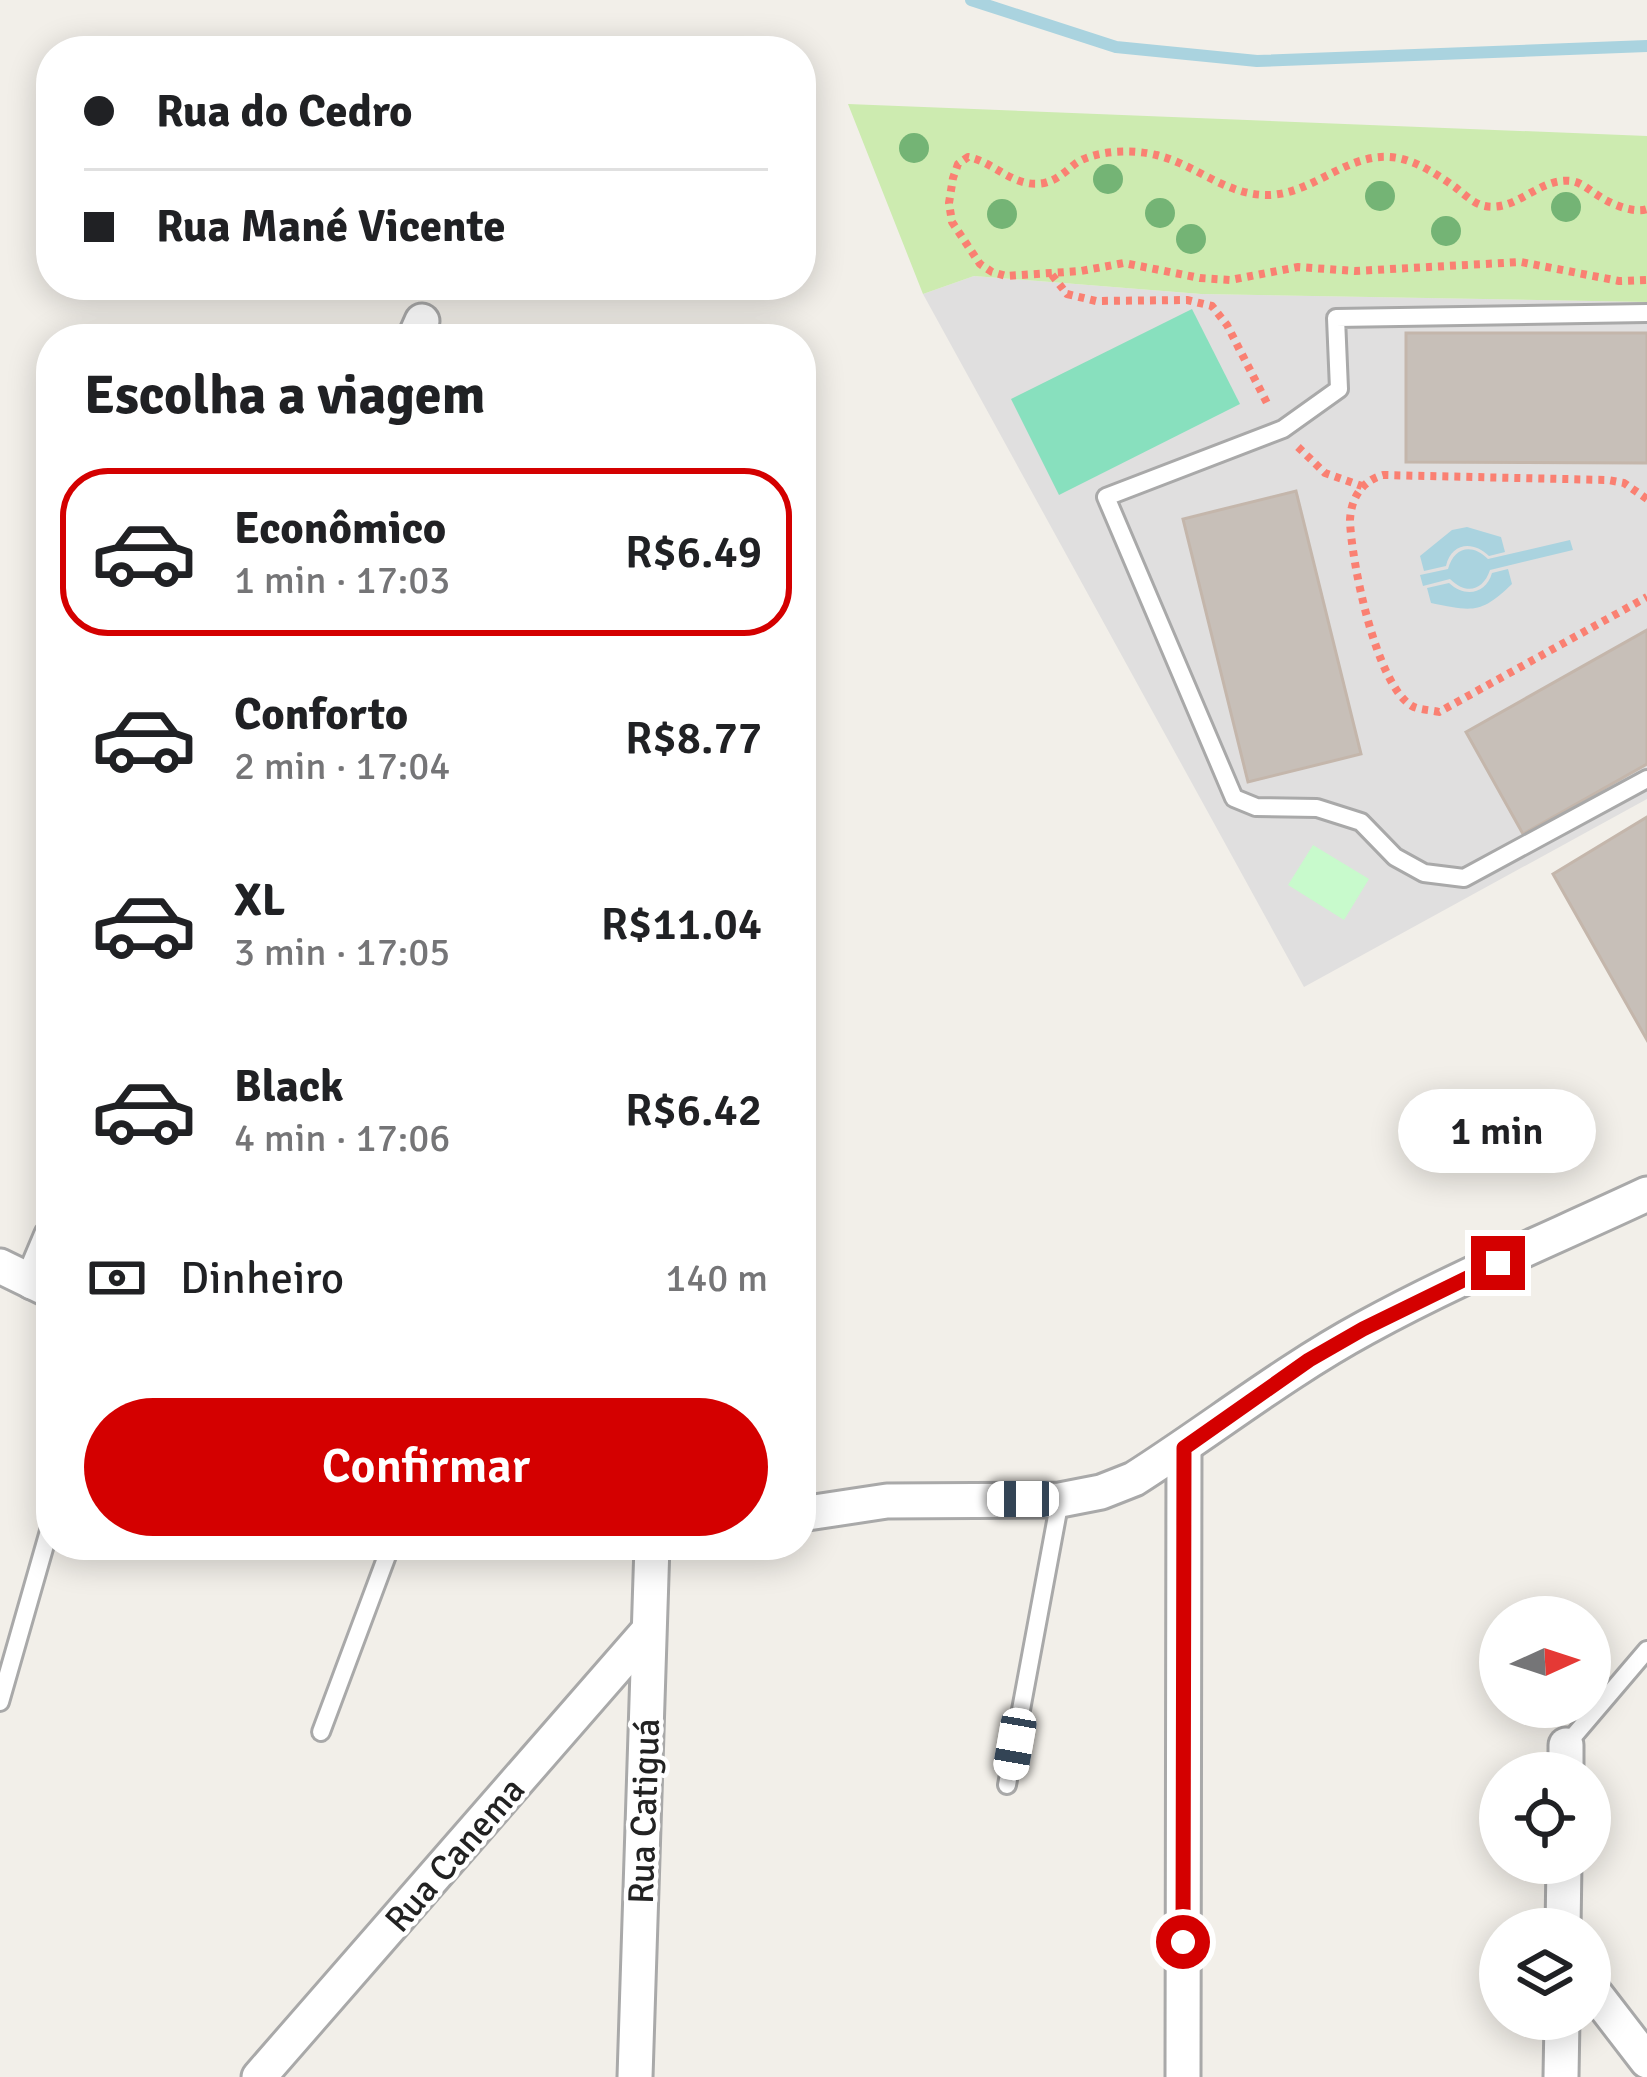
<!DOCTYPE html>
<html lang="pt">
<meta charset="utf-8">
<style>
body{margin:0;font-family:Signika,sans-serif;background:#f2f2f2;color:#202124;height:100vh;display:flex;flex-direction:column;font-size:45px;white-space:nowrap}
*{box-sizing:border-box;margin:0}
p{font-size:39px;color:#757577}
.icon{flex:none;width:66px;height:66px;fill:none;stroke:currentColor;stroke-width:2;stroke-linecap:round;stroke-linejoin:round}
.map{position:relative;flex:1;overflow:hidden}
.drawer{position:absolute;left:36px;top:324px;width:780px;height:1236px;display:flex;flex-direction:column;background:#fff;border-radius:48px;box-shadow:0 6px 30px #0003}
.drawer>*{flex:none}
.top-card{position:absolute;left:36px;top:36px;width:780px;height:264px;border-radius:48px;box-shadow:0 6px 30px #0003;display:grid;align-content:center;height:264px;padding:0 48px;background:#fff}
.needle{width:78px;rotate:87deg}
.controls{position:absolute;left:1479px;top:1596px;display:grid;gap:24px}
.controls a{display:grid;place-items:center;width:132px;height:132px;border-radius:50%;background:#fff;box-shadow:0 6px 30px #0003;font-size:60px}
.end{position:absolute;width:54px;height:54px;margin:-27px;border:15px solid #d40000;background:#fff;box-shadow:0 0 0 6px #fff}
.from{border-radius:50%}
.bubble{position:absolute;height:84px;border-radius:42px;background:#fff;box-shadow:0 6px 30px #0003;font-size:39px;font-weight:600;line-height:84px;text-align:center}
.car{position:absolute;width:36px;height:72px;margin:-36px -18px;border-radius:15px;box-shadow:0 0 9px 3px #0007;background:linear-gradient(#fff 24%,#345 0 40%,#fff 0 76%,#345 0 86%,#fff 0)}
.top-card b{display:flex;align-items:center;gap:42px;height:114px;font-size:45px}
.top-card b+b{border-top:3px solid #e0e0e0}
.top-card i{width:30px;height:30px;background:#202124}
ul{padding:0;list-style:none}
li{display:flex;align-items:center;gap:36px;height:168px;margin:0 24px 18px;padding:0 24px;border:6px solid transparent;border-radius:48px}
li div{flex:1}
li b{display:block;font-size:45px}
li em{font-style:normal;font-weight:600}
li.on{border-color:#d40000}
li>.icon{width:108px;height:108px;stroke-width:1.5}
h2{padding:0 48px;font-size:54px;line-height:144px}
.pay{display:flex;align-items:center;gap:30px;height:132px;padding:0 48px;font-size:45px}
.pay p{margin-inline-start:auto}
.cta{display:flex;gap:24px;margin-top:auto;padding:24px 48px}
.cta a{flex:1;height:138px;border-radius:72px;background:#d40000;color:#fff;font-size:48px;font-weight:600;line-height:138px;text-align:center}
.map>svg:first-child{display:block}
.residential{fill:#e0dfdf}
.grass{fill:#cdebb0}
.park{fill:#c8facc}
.pitch{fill:#88e0be}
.water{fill:#aad3df}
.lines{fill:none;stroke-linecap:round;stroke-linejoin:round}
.stream{stroke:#aad3df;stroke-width:12}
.building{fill:#c7bfb8;stroke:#c4b6ab;stroke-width:3}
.service-casing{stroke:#a9a9a9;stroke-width:22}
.minor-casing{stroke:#a9a9a9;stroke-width:39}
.path{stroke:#fa8072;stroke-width:8;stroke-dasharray:6 6;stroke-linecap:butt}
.service{stroke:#fff;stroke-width:16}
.minor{stroke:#fff;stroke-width:33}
.tree{fill:#74b475}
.route{stroke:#d40000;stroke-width:15}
.labels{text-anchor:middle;stroke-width:9;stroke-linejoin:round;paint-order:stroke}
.street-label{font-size:36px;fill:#222;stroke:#fff}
</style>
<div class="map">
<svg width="1647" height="2077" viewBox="0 0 1647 2077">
<rect width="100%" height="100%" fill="#f2efe9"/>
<polygon class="residential" points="974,276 1201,294 1647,302 1647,799 1304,987 923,294"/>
<polygon class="grass" points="848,104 1647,136 1647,302 1201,294 974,276 923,294"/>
<polygon class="park" points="1313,845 1369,879 1344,920 1288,885"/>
<polygon class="pitch" points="1192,309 1240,404 1059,495 1011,399"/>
<g class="water">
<path d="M 1467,527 L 1501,537 L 1505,552 L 1489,556 C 1473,540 1451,543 1446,566 L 1424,571 L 1420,556 L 1452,530 Z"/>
<path d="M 1570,540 L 1573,550 L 1490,570 C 1483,591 1466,595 1450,579 L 1423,586 L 1420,575 L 1448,569 C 1454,547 1472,543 1488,559 Z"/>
<path d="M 1508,569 L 1512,584 C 1480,615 1472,611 1431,603 L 1427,588 L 1449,583 C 1465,598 1486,594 1492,573 Z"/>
</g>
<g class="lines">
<polyline class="stream" points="971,0 1116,47 1257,61 1647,46"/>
</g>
<g class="building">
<polygon points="1406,333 1647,333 1647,463 1406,462"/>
<polygon points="1296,491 1361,754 1248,782 1183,519"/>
<polygon points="1647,630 1647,764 1523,834 1466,732"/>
<polygon points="1647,817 1647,1040 1553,874"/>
</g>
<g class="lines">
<g class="service-casing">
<g id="service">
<polyline points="1647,313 1336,318 1339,389 1283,429 1106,497 1234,798 1256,807 1317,808 1361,822 1395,857 1424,873 1464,878 1647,779"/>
<polyline points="0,1702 51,1524"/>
<polyline points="321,1732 391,1545"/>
<polyline points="1566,1745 1647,1650"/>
<polyline points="1007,1785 1060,1500"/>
</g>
</g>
<g class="minor-casing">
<g id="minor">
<polyline points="414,339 422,321"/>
<polyline points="0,1266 51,1291"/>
<polyline points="32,1282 51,1237"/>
<path d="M 801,1514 L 887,1501 L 1060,1500 L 1101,1492 L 1134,1479 C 1211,1430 1284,1372 1365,1328 C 1456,1278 1553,1238 1647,1194"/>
<polyline points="1566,1773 1566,1745"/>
<polyline points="1563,1929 1564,1863"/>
<polyline points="1590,1987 1647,2061"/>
<polyline points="259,2077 648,1631"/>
<polyline points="635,2077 652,1545"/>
<polyline points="1183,2077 1184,1447"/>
<polyline points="1561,2077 1562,2019"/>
</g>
</g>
<g class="path">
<polyline points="1052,275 1067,294 1096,301 1187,300 1212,306 1227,325 1268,405"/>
<path d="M 1646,280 L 1619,281 L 1521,262 L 1355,271 L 1298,267 L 1230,280 L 1200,278 L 1124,263 L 1081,271 L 1006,276 L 992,272 L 980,264 L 952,222 L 949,203 L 953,178 L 958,164 L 968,157 C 995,162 1014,189 1044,183 C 1057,180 1065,172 1075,164 C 1094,150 1133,149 1156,155 C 1195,164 1225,195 1267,195 C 1314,195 1349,149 1398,158 C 1418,162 1438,175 1455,187 C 1464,194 1474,204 1485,206 C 1517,212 1539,177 1572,181 C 1582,183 1588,189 1596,194 C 1608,203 1633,214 1647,209"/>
<polyline points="1298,447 1325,473 1362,486"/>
<path d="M 1647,499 L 1624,483 L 1608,480 L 1383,475 C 1362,481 1351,498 1350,520 C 1351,560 1376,685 1412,706 C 1419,710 1432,710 1439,712 L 1647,597"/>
</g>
<use href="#service" class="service"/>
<use href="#minor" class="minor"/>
</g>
<g class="tree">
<circle cx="914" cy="148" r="15"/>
<circle cx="1108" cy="179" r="15"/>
<circle cx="1380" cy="196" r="15"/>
<circle cx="1566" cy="207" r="15"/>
<circle cx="1160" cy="213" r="15"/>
<circle cx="1002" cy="214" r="15"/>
<circle cx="1446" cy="231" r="15"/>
<circle cx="1191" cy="239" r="15"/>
</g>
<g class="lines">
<polyline class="route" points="1183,1942 1184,1448 1309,1360 1363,1329 1498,1263"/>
</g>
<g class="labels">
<g class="street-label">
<text transform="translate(643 1811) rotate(-88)" y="13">Rua Catiguá</text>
<text transform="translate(454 1854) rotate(-49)" y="13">Rua Canema</text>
</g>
</g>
</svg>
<div class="controls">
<a><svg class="needle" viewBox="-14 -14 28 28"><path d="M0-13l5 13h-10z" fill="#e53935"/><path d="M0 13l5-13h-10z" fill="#757577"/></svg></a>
<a><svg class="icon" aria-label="locate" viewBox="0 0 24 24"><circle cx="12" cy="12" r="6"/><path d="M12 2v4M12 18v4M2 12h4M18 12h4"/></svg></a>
<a><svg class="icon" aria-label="layers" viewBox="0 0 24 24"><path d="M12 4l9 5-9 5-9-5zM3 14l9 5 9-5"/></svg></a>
</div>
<i class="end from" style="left:1183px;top:1942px"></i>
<i class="end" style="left:1498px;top:1263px"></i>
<div class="bubble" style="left:1398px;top:1089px;width:198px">1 min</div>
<i class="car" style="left:1023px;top:1499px;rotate:270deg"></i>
<i class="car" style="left:1015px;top:1744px;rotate:190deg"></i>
<div class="top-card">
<b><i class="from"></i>Rua do Cedro</b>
<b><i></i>Rua Mané Vicente</b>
</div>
<section class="drawer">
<h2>Escolha a viagem</h2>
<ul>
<li class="on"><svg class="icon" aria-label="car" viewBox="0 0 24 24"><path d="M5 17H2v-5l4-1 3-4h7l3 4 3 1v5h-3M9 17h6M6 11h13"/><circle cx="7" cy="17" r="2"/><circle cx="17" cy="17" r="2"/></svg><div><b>Econômico</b><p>1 min · 17:03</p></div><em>R$6.49</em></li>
<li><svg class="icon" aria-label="car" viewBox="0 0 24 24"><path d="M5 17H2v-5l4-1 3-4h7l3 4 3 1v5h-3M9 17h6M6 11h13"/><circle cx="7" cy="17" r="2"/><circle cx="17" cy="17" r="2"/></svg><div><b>Conforto</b><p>2 min · 17:04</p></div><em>R$8.77</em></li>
<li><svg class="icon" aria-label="car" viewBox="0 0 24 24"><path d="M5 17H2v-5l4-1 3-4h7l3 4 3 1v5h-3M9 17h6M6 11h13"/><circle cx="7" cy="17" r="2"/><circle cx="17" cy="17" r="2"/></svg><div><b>XL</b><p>3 min · 17:05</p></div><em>R$11.04</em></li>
<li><svg class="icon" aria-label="car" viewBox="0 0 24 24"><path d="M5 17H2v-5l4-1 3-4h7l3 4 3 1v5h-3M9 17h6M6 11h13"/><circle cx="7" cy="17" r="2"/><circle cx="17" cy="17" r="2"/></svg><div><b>Black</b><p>4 min · 17:06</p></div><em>R$6.42</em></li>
</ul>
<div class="pay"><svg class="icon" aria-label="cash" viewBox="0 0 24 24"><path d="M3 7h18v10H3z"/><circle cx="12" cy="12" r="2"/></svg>Dinheiro<p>140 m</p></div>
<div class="cta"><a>Confirmar</a></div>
</section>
</div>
